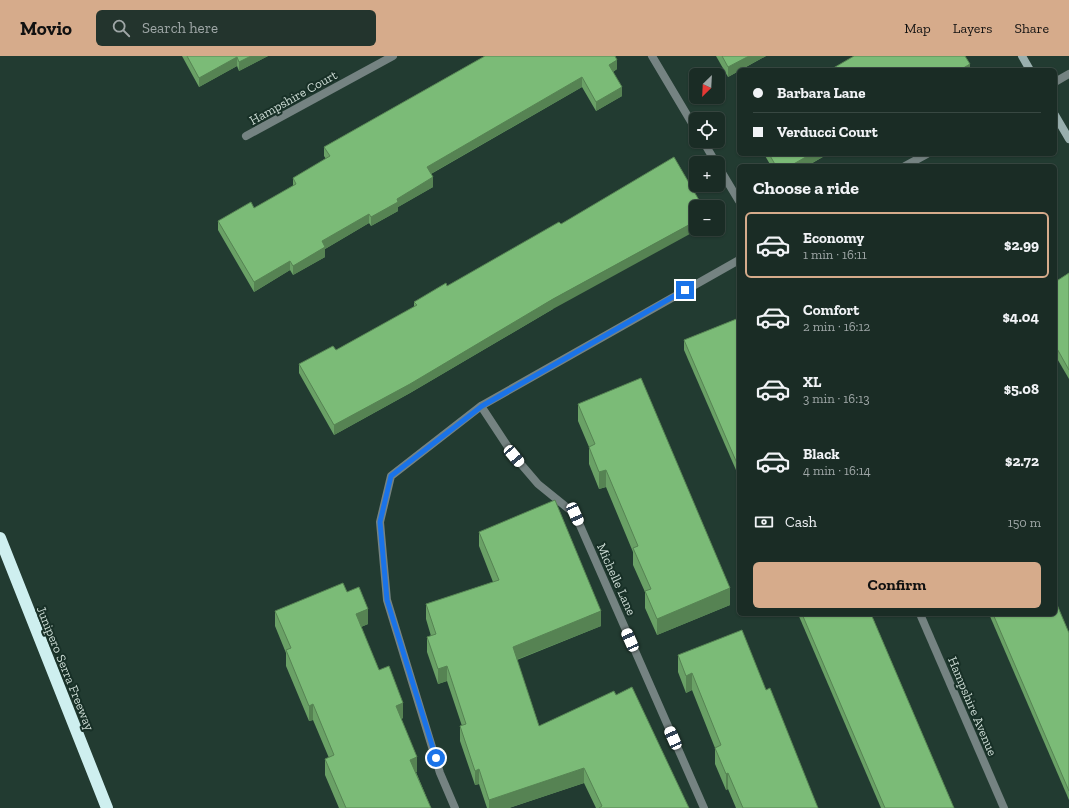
<!DOCTYPE html>
<meta charset="utf-8">
<style>
body{margin:0;font-family:"Zilla Slab",serif;background:#23342d;color:#f1f3f6;height:100vh;display:flex;flex-direction:column;font-size:15px;white-space:nowrap}
*{box-sizing:border-box;margin:0}
p{font-size:13px;color:#9fa7a7}
.icon{flex:none;width:22px;height:22px;fill:none;stroke:currentColor;stroke-width:2;stroke-linecap:round;stroke-linejoin:round}
.map{position:relative;flex:1;overflow:hidden}
.sheet{position:absolute;left:737px;top:108px;width:320px;height:452px;display:flex;flex-direction:column;background:#1a2c25;border-radius:6px;box-shadow:0 1px 3px #0004,0 0 0 1px #384842}
.sheet>*{flex:none}
.top-card{position:absolute;left:737px;top:12px;width:320px;height:88px;border-radius:6px;box-shadow:0 1px 3px #0004,0 0 0 1px #384842;display:grid;align-content:center;height:88px;padding:0 16px;background:#1a2c25}
.needle{width:26px;rotate:204deg}
.tools{position:absolute;left:689px;top:12px;display:grid;gap:8px}
.tools a{display:grid;place-items:center;width:36px;height:36px;border-radius:6px;background:#1a2c25;box-shadow:0 1px 3px #0004,0 0 0 1px #384842;font-size:20px}
.end{position:absolute;width:18px;height:18px;margin:-9px;border:5px solid #1a73e8;background:#fff;box-shadow:0 0 0 2px #fff}
.from{border-radius:50%}
.car{position:absolute;width:12px;height:24px;margin:-12px -6px;border-radius:5px;box-shadow:0 0 3px 1px #0007;background:linear-gradient(#fff 24%,#345 0 40%,#fff 0 76%,#345 0 86%,#fff 0)}
.top-card b{display:flex;align-items:center;gap:14px;height:38px;font-size:15px}
.top-card b+b{border-top:1px solid #384842}
.top-card i{width:10px;height:10px;background:#f1f3f6}
ul{padding:0;list-style:none}
li{display:flex;align-items:center;gap:12px;height:66px;margin:0 8px 6px;padding:0 8px;border:2px solid transparent;border-radius:6px}
li div{flex:1}
li b{display:block;font-size:15px}
li em{font-style:normal;font-weight:800}
li.active{border-color:#d6ab8b}
li>.icon{width:36px;height:36px;stroke-width:1.5}
h2{padding:0 16px;font-size:18px;line-height:48px}
.pay{display:flex;align-items:center;gap:10px;height:44px;padding:0 16px;font-size:15px}
.pay p{margin-inline-start:auto}
.cta{display:flex;gap:8px;margin-top:auto;padding:8px 16px}
.cta a{flex:1;height:46px;border-radius:6px;background:#d6ab8b;color:#111;font-size:16px;font-weight:800;line-height:46px;text-align:center}
header{display:flex;align-items:center;gap:24px;box-sizing:border-box;height:56px;padding:0 20px;background:#d6ab8b;color:#111}
header strong{font-size:19px}
nav{display:flex;gap:22px;margin-inline-start:auto;font-size:14px}
.search{width:280px;height:36px;background:#23342d;display:flex;align-items:center;gap:10px;box-sizing:border-box;padding:0 14px;border-radius:6px;color:#9fa7a7;font-size:15px}
.map>svg:first-child{display:block}
.lines{fill:none;stroke-linecap:round;stroke-linejoin:round}
.minor{stroke:#758382;stroke-width:8}
.secondary{stroke:#99afae;stroke-width:8}
.motorway{stroke:#ceefef;stroke-width:12}
.wall{fill:#6aa166}
.shaded-wall{fill:#568353}
.building{fill:#7bbb77;stroke:#568353}
.route{stroke:#1a73e8;stroke-width:5}
.labels{text-anchor:middle;stroke-width:4;stroke-linejoin:round;paint-order:stroke}
.street-label{font-size:13px;fill:#ccdbd4;stroke:#183027}
</style>
<header>
<strong>Movio</strong>
<div class="search"><svg class="icon" aria-label="search" viewBox="0 0 24 24"><circle cx="10" cy="10" r="6"/><path d="M15 15l6 6"/></svg>Search here</div>
<nav><a>Map</a><a>Layers</a><a>Share</a></nav>
</header>
<div class="map">
<svg width="1069" height="752" viewBox="0 0 1069 752">
<rect width="100%" height="100%" fill="#223b31"/>
<g class="lines">
<g class="minor">
<polyline points="652,0 696,74"/>
<polyline points="1055,26 1069,18"/>
<polyline points="246,80 393,0"/>
<polyline points="703,85 716,107"/>
<polyline points="718,110 739,145"/>
<polyline points="905,110 927,98"/>
<polyline points="481,350 514,400 538,428 575,458 704,752"/>
<polyline points="920,558 1004,752"/>
<polyline points="455,752 440,717 387,544 380,466 391,420 481,350 739,204"/>
</g>
<g class="secondary">
<polyline points="1022,0 1030,14"/>
<polyline points="1055,59 1069,83"/>
</g>
<polyline class="motorway" points="0,482 107,752"/>
</g>
<g class="wall">
<polygon points="182,0 268,0 239,15 237,10 199,31"/>
<polygon points="485,0 617,13 613,16 622,40 596,55 582,31 431,118 433,131 398,151 398,155 371,170 369,167 325,193 325,201 293,219 290,214 254,236 218,174 218,165 254,152 293,130 293,122 326,103 324,100 324,91"/>
<polygon points="716,0 766,0 728,21"/>
<polygon points="764,98 828,98 807,110 771,110"/>
<polygon points="1069,217 1069,323 1055,299 1055,226"/>
<polygon points="447,230 553,253 410,337 334,379 299,317 299,308 336,294 414,251 414,246"/>
<polygon points="739,262 739,421 684,294 684,284"/>
<polygon points="578,348 730,549 657,579 645,552 645,536 633,509 633,496 606,431 599,433 589,408 589,391 578,365"/>
<polygon points="479,476 601,570 517,604 539,670 616,639 689,752 596,752 584,727 509,752 487,752 479,728 475,729 460,685 460,670 462,670 447,625 438,628 427,596 427,581 431,580 426,563 426,548 493,526 479,490"/>
<polygon points="275,555 368,568 361,571 379,614 403,662 401,663 417,716 416,716 431,752 339,752 325,719 325,703 329,702 313,664 309,665 286,610 286,597 275,570"/>
<polygon points="798,558 871,558 954,752 881,752"/>
<polygon points="989,558 1055,558 1069,577 1069,744"/>
<polygon points="678,599 766,634 818,752 736,752 728,733 726,734 715,708 715,692 692,634 686,637 678,616"/>
</g>
<g class="shaded-wall">
<polygon points="251,0 268,0 239,15 239,6"/>
<polygon points="749,0 766,0 740,14 739,14 739,15 728,21 728,11"/>
<polygon points="237,1 237,10 199,31 199,22"/>
<polygon points="617,4 617,13 609,18 609,9"/>
<polygon points="970,8 970,14 960,14"/>
<polygon points="582,21 582,31 427,120 427,111"/>
<polygon points="622,31 622,40 596,55 596,46"/>
<polygon points="811,98 828,98 807,110 790,110"/>
<polygon points="433,121 433,131 398,151 398,155 371,170 371,161 397,143"/>
<polygon points="369,158 369,167 325,193 325,201 293,219 293,210 322,185"/>
<polygon points="696,165 696,173 699,173 553,253 410,337 334,379 334,369 553,243"/>
<polygon points="290,205 290,214 254,236 254,226"/>
<polygon points="606,414 606,431 599,433 599,416"/>
<polygon points="730,532 730,549 657,579 657,563"/>
<polygon points="368,553 368,568 356,573 356,558"/>
<polygon points="601,555 601,570 513,605 513,591"/>
<polygon points="447,610 447,625 438,628 438,613"/>
<polygon points="692,617 692,634 686,637 686,620"/>
<polygon points="403,647 403,662 396,665 396,650"/>
<polygon points="313,648 313,664 309,665 309,650"/>
<polygon points="417,701 417,716 410,719 410,704"/>
<polygon points="584,712 584,727 509,752 489,752 489,744"/>
<polygon points="479,713 479,728 475,729 475,715"/>
<polygon points="728,717 728,733 726,734 726,718"/>
</g>
<g class="building">
<polygon points="187,0 251,0 239,6 237,1 199,22"/>
<polygon points="485,0 615,0 617,4 609,9 622,31 596,46 582,21 427,111 433,121 397,143 398,146 371,161 369,158 322,185 325,191 293,210 290,205 254,226 218,165 251,146 254,152 296,128 293,122 330,100 324,91"/>
<polygon points="722,0 749,0 728,11"/>
<polygon points="854,0 965,0 970,8 960,14 830,14"/>
<polygon points="769,98 811,98 790,110 776,110"/>
<polygon points="674,101 703,151 696,151 696,165 553,243 410,328 334,369 299,308 333,290 336,294 417,249 414,246 446,227 447,230 559,166 561,168"/>
<polygon points="1069,217 1069,314 1055,289 1055,226"/>
<polygon points="739,262 739,412 684,284"/>
<polygon points="641,322 730,532 657,563 645,535 651,533 633,492 638,490 606,414 599,416 589,391 595,388 578,348"/>
<polygon points="555,444 601,555 513,591 539,670 614,635 616,639 632,631 689,752 599,752 602,750 584,712 489,744 479,713 475,715 460,670 466,668 447,610 438,613 427,581 436,578 426,548 499,524 479,476"/>
<polygon points="343,527 347,536 359,531 368,553 356,558 379,614 389,610 403,647 396,650 417,701 410,704 431,752 346,752 325,703 334,699 313,648 309,650 286,594 291,592 275,555"/>
<polygon points="1055,544 1069,577 1069,735 993,558 1055,558"/>
<polygon points="802,558 871,558 954,752 885,752"/>
<polygon points="742,574 766,634 770,632 818,752 743,752 728,717 726,718 715,692 721,689 692,617 686,620 678,599"/>
</g>
<g class="lines">
<polyline class="route" points="436,702 387,544 380,466 391,420 482,350 685,234"/>
</g>
<g class="labels">
<g class="street-label">
<text transform="translate(293 41) rotate(-29)" y="5">Hampshire Court</text>
<text transform="translate(617 523) rotate(66)" y="5">Michelle Lane</text>
<text transform="translate(66 612) rotate(68)" y="5">Junipero Serra Freeway</text>
<text transform="translate(973 650) rotate(67)" y="5">Hampshire Avenue</text>
</g>
</g>
</svg>
<div class="tools">
<a><svg class="needle" viewBox="-14 -14 28 28"><path d="M0-13l5 13h-10z" fill="#e53935"/><path d="M0 13l5-13h-10z" fill="#9fa7a7"/></svg></a>
<a><svg class="icon" aria-label="locate" viewBox="0 0 24 24"><circle cx="12" cy="12" r="6"/><path d="M12 2v4M12 18v4M2 12h4M18 12h4"/></svg></a>
<a>+</a>
<a>−</a>
</div>
<i class="end from" style="left:436px;top:702px"></i>
<i class="end" style="left:685px;top:234px"></i>
<i class="car" style="left:514px;top:400px;rotate:140deg"></i>
<i class="car" style="left:575px;top:458px;rotate:156deg"></i>
<i class="car" style="left:630px;top:584px;rotate:336deg"></i>
<i class="car" style="left:673px;top:682px;rotate:336deg"></i>
<div class="top-card">
<b><i class="from"></i>Barbara Lane</b>
<b><i></i>Verducci Court</b>
</div>
<section class="sheet">
<h2>Choose a ride</h2>
<ul>
<li class="active"><svg class="icon" aria-label="car" viewBox="0 0 24 24"><path d="M5 17H2v-5l4-1 3-4h7l3 4 3 1v5h-3M9 17h6M6 11h13"/><circle cx="7" cy="17" r="2"/><circle cx="17" cy="17" r="2"/></svg><div><b>Economy</b><p>1 min · 16:11</p></div><em>$2.99</em></li>
<li><svg class="icon" aria-label="car" viewBox="0 0 24 24"><path d="M5 17H2v-5l4-1 3-4h7l3 4 3 1v5h-3M9 17h6M6 11h13"/><circle cx="7" cy="17" r="2"/><circle cx="17" cy="17" r="2"/></svg><div><b>Comfort</b><p>2 min · 16:12</p></div><em>$4.04</em></li>
<li><svg class="icon" aria-label="car" viewBox="0 0 24 24"><path d="M5 17H2v-5l4-1 3-4h7l3 4 3 1v5h-3M9 17h6M6 11h13"/><circle cx="7" cy="17" r="2"/><circle cx="17" cy="17" r="2"/></svg><div><b>XL</b><p>3 min · 16:13</p></div><em>$5.08</em></li>
<li><svg class="icon" aria-label="car" viewBox="0 0 24 24"><path d="M5 17H2v-5l4-1 3-4h7l3 4 3 1v5h-3M9 17h6M6 11h13"/><circle cx="7" cy="17" r="2"/><circle cx="17" cy="17" r="2"/></svg><div><b>Black</b><p>4 min · 16:14</p></div><em>$2.72</em></li>
</ul>
<div class="pay"><svg class="icon" aria-label="cash" viewBox="0 0 24 24"><path d="M3 7h18v10H3z"/><circle cx="12" cy="12" r="2"/></svg>Cash<p>150 m</p></div>
<div class="cta"><a>Confirm</a></div>
</section>
</div>
